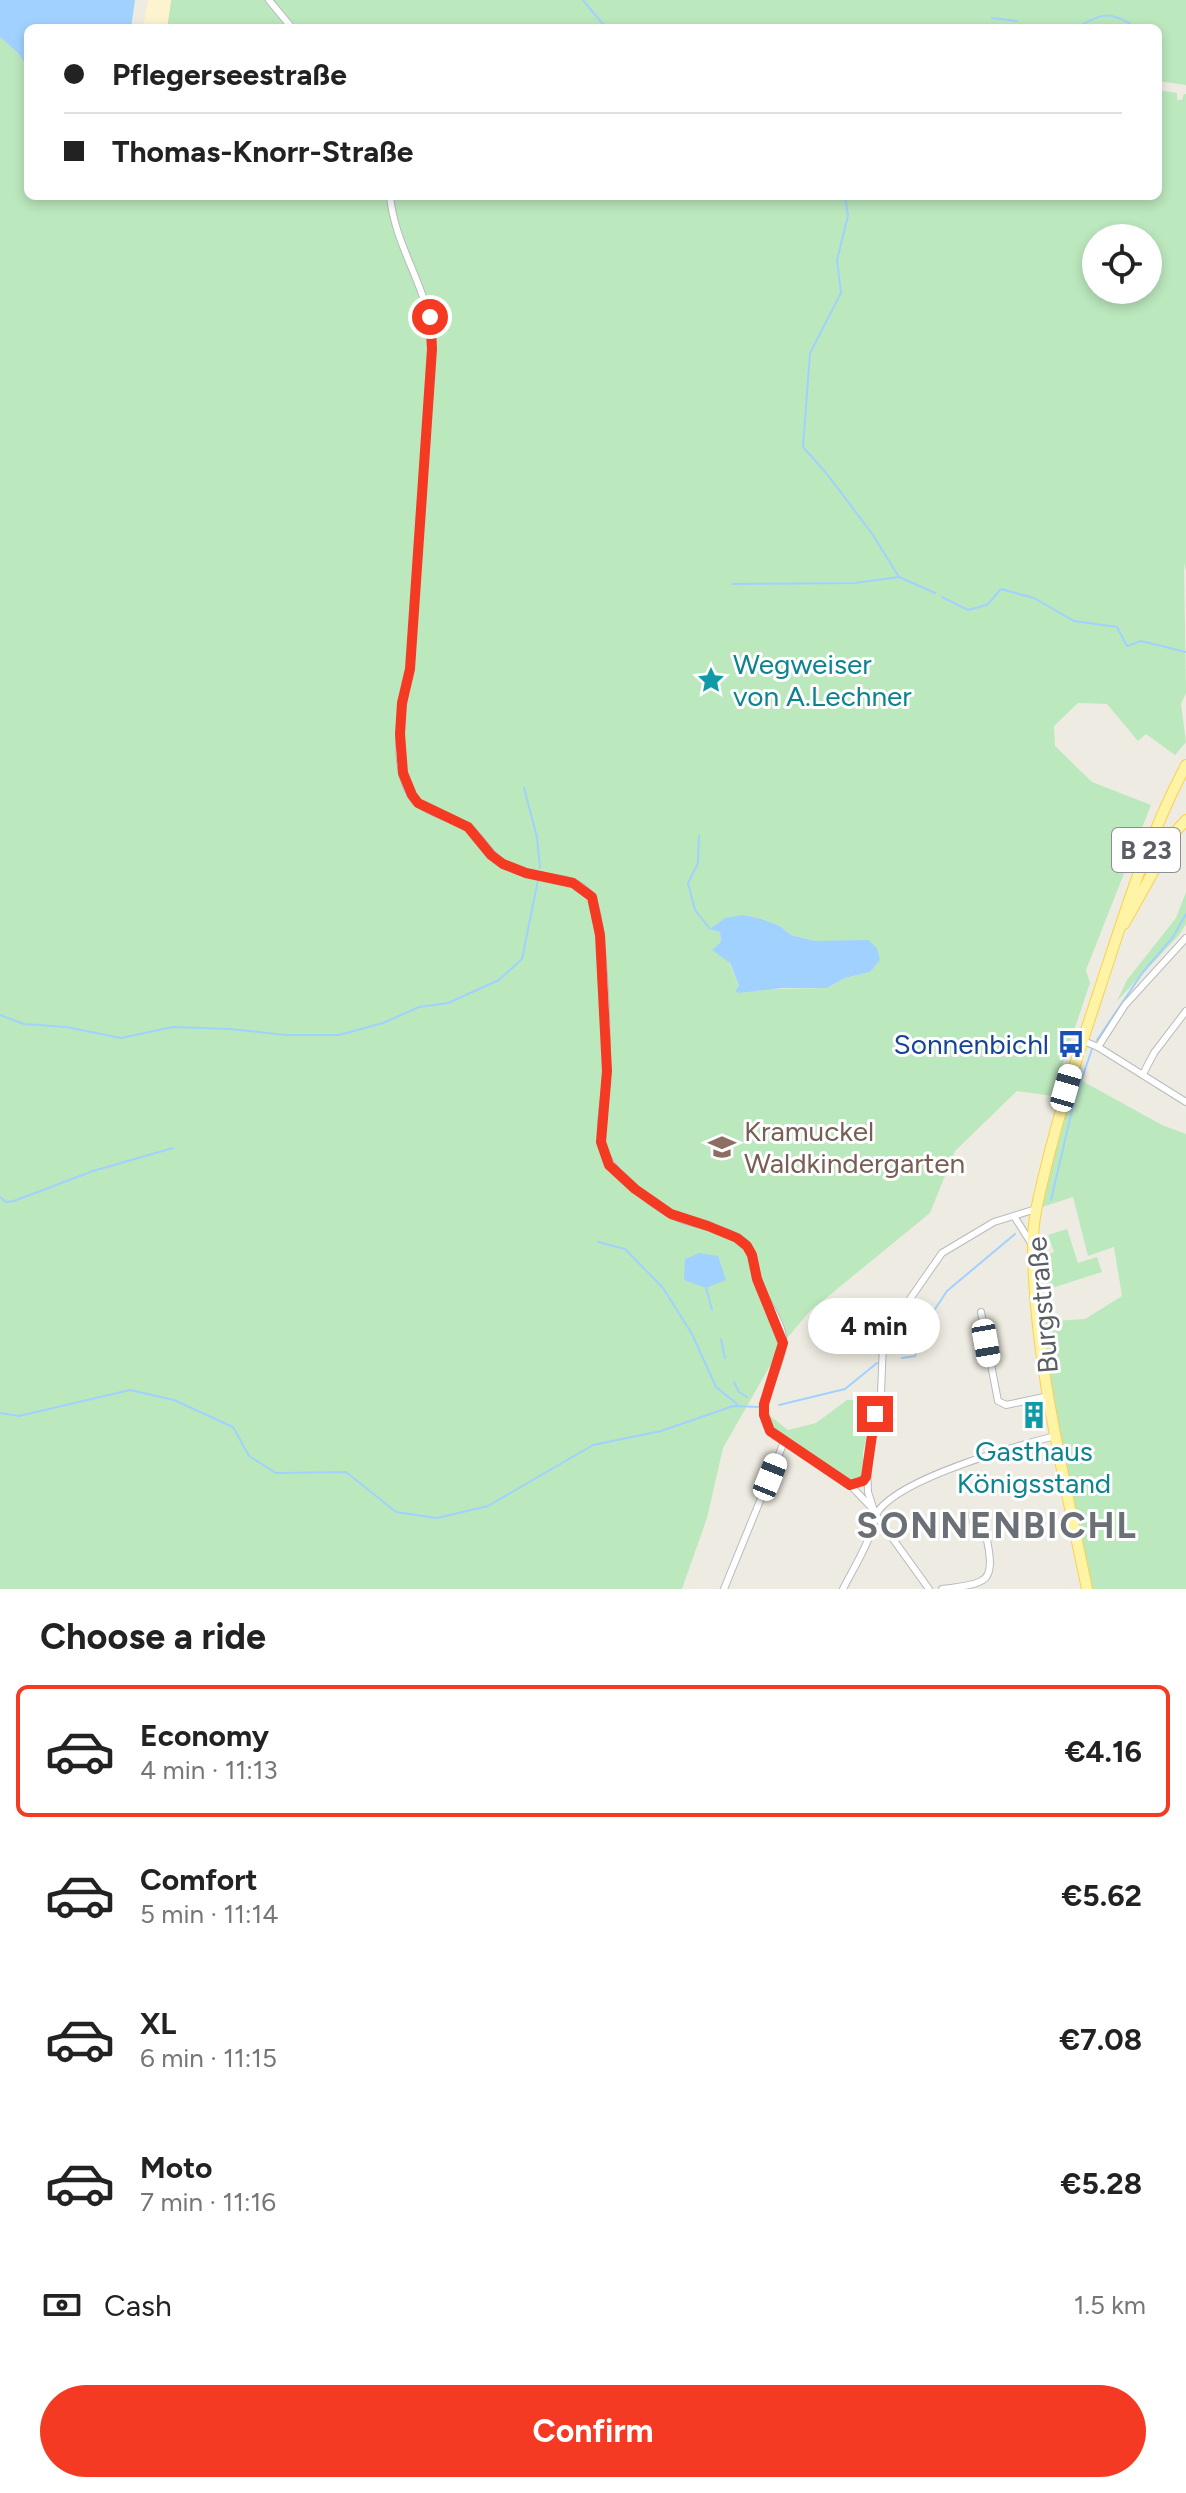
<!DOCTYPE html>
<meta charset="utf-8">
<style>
body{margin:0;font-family:Figtree,sans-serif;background:#f2f2f2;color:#222;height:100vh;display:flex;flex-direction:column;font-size:30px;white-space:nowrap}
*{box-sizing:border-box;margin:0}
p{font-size:26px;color:#767676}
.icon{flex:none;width:44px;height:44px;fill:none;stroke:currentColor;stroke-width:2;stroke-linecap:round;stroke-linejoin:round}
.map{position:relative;height:1589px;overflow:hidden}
.side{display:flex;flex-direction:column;background:#fff;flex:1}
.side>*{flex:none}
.hud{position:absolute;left:24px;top:24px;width:1138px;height:176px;border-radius:12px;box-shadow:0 4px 12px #0003;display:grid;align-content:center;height:176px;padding:0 40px;background:#fff}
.controls{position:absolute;left:1082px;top:224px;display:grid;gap:16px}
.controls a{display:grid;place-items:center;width:80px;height:80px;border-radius:50%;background:#fff;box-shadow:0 4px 12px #0003;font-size:40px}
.end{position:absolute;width:36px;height:36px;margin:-18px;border:10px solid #f43a22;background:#fff;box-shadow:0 0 0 4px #fff}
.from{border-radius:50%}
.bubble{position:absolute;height:56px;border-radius:28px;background:#fff;box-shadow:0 4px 12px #0003;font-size:26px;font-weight:700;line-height:56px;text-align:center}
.car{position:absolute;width:24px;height:48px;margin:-24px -12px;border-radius:10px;box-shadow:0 0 6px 2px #0007;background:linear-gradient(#fff 24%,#345 0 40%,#fff 0 76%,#345 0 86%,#fff 0)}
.hud b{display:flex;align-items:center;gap:28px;height:76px;font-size:30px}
.hud b+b{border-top:2px solid #e0e0e0}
.hud i{width:20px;height:20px;background:#222}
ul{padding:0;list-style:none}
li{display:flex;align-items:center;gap:24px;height:132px;margin:0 16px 12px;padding:0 24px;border:4px solid transparent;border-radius:12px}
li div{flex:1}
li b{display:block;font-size:30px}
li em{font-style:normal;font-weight:700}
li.selected{border-color:#f43a22}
li>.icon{width:72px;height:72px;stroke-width:1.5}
h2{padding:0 40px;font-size:36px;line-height:96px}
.pay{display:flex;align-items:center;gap:20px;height:88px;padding:0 40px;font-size:30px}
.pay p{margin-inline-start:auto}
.cta{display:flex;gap:16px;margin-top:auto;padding:16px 40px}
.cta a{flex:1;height:92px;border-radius:48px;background:#f43a22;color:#fff;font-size:32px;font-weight:700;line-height:92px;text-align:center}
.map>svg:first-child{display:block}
.green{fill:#bce8be;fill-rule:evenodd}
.sand{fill:#fdf3ce}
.water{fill:#a1d2ff}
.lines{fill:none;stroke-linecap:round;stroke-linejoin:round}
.stream{stroke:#a1d2ff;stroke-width:2}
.street-casing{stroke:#b7babf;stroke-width:8}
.primary-casing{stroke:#fad14f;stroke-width:12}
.street{stroke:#fff;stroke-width:6}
.primary{stroke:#fff4a6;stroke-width:10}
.route{stroke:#f43a22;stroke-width:10}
.labels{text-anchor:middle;stroke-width:6;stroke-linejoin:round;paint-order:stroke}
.shield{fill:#fff;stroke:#8c8e92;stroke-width:2}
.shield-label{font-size:26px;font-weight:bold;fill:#5a5e64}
.culture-label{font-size:28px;fill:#0d838f;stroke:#fff;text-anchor:start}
.transit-label{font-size:28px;fill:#164399;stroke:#fff;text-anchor:end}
.education-label{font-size:28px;fill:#785e54;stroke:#fff;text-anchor:start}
.street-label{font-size:28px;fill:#5a5e64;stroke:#fff}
.district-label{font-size:36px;font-weight:bold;letter-spacing:2px;fill:#6b7076;stroke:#fff}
</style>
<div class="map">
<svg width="1186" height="1589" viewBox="0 0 1186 1589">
<rect width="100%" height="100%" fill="#eeece2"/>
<g class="green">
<polygon points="171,0 1186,0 1186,85 1158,81 1158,28 167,28"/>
<path d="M 0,37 L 19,54 L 28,70 L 28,196 L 1158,196 L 1158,90 L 1177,93 L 1177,100 L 1182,100 L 1184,94 L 1186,94 L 1186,571 L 1184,564 L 1186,693 L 1181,704 L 1186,742 L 1175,755 L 1146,734 L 1138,741 L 1107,704 L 1078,703 L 1054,726 L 1055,746 L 1092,782 L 1151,805 L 1086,970 L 1090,983 L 1052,1096 L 1017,1091 L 955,1151 L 930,1213 L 809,1312 L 783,1343 L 723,1448 L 707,1518 L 682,1589 L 0,1589 ZM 1098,224 L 1097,238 L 1148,238 L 1148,290 L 1096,290 ZM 743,915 L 762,919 L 780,926 L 791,935 L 815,941 L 868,941 L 870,972 L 845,978 L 827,988 L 765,989 L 739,987 L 721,942 L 720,931 Z"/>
<polygon points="1186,892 1186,924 1179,935 1117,1001 1127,980 1176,918"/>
<polygon points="1075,1077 1162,1125 1186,1134 1186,1589 1087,1589 1038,1322 1085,1319 1122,1296 1114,1247 1088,1256 1073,1197 1036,1209"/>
<polygon points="1067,1229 1078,1263 1097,1257 1102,1272 1049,1289 1039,1257 1054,1252 1048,1235"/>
<polygon points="875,1399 863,1452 863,1473 858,1479 850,1479 777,1434 768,1422 769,1415 788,1430 816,1423 847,1400"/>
</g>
<polygon class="sand" points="148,0 171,0 167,28 143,28"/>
<g class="water">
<polygon points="0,0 135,0 131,28 28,28 28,70 19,54 0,37"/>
<polygon points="743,915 762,919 780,926 791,935 815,941 868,940 877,948 880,960 870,972 845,978 827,988 782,988 739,993 735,991 739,986 730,963 712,950 721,942 720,932 710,929 725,918"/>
<polygon points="699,1253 718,1256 726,1280 706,1288 684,1280 685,1259"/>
</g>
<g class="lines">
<g class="stream">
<polyline points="583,0 606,28"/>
<polyline points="992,18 1017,21"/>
<path d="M 1077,28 C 1102,12 1112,11 1136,28"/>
<polyline points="845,196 848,216 837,260 841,293 810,353 803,447 827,474 873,535 899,577 935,593"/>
<polyline points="732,584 855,583 899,577"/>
<polyline points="942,597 968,610 987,605 1001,589 1034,598 1074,621 1117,627 1127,646 1141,641 1186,652"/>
<polyline points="524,788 537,837 540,868"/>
<polyline points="699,836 698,863 688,883 695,910 710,929"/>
<polyline points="0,1015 24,1024 66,1027 121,1038 173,1027 230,1029 286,1035 339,1035 383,1023 419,1007 448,1003 499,980 522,959 538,880"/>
<polyline points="1097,1040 1143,972 1173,937 1186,914"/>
<polyline points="0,1197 6,1202 14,1201 93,1171 173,1148"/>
<polyline points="1051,1200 1074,1102 1092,1049"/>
<polyline points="598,1242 625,1249 663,1288 692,1334 716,1387 737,1404"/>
<polyline points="706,1288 712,1310"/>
<polyline points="721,1339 725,1358"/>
<polyline points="902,1358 915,1356 929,1318 947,1291 1015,1234"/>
<polyline points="734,1382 739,1392 747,1397"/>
<polyline points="779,1405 845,1389 877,1363"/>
<polyline points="0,1413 19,1416 130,1390 174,1400 233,1427 249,1456 276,1473 346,1472 396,1512 437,1518 488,1506 593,1445 661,1431 733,1406 761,1407"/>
</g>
<g class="street-casing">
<g id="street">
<polyline points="269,0 292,28"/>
<path d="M 390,196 C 395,248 429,289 433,341 L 410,669 C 402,704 387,775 418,803 C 431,815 452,817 467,827 C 486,839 490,861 515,870 C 539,879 578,873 592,898 C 605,921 608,1049 606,1078 C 605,1096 598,1129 602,1144 C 608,1172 657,1210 683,1220 C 703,1227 736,1229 749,1248 C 755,1257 754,1268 756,1277 C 762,1298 785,1322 783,1344 C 780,1377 754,1396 770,1431 L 850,1485 L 872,1508"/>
<polyline points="1081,1040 1098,1047 1186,1102"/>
<polyline points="1098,1047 1125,1005 1186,938"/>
<polyline points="1143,1074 1154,1053 1186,1011"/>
<polyline points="1014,1216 1031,1243"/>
<polyline points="981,1312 998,1401 1006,1405 1049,1396"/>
<polyline points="724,1589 784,1442"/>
<path d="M 843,1589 C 853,1569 866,1549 873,1527 C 875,1521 874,1516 879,1510 C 905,1477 1013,1447 1055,1436"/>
<polyline points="929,1589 875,1514 868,1492 867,1464 881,1393 883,1344 898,1316 942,1253 994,1222 1036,1209"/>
<path d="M 942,1589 C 954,1587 970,1587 981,1581 C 1000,1573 983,1531 982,1514 L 972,1515 L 973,1522 L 983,1527"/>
</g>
</g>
<g class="primary-casing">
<g id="primary">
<polyline points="1124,924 1176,831 1186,820"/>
<path d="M 1087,1589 C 1065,1481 1034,1358 1033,1248 C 1032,1222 1039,1196 1045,1171 C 1060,1109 1079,1051 1099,991 C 1125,912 1147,839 1186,765"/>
</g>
</g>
<use href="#street" class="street"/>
<use href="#primary" class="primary"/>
</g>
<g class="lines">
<polyline class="route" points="430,317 432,349 410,669 402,703 400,734 403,773 412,795 418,803 468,827 491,855 503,864 526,873 573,883 592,897 600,935 607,1071 601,1142 609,1165 635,1189 671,1214 708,1226 737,1238 747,1246 752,1255 757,1279 783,1343 764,1404 764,1415 770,1431 850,1485 863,1481 866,1477 875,1414"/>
</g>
<defs>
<g id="sight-bare" transform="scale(2.16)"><path d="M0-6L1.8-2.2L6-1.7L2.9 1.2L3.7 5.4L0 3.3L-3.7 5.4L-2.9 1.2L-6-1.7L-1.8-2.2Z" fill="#0f9aa8" stroke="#fff" stroke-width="2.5" paint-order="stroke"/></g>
<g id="bus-bare" transform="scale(2.16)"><path d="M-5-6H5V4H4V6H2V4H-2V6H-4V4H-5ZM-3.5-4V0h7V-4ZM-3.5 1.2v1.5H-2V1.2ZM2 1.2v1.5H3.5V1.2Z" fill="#1a4fb4" stroke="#fff" stroke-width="2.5" paint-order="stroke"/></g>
<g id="school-bare" transform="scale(2.16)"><path d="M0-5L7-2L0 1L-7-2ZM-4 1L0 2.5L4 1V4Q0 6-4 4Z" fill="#8d6e63" stroke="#fff" stroke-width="2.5" paint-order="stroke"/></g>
<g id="building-bare" transform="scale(2.16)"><path d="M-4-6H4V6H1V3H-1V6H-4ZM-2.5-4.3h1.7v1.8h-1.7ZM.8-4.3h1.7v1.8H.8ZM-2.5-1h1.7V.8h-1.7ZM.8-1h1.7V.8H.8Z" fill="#0f9aa8" stroke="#fff" stroke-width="2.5" paint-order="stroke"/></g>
</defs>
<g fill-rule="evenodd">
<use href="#sight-bare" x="711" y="680"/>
<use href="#bus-bare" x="1071" y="1044"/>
<use href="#school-bare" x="722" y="1147"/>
<use href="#building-bare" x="1034" y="1415"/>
</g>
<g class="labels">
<rect class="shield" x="1112" y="828" width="68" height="44" rx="6"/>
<g class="shield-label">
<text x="1146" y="859">B 23</text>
</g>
<g class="culture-label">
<text x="733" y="674">Wegweiser<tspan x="733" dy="32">von A.Lechner</tspan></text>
<text x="1034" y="1461" text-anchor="middle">Gasthaus<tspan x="1034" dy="32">Königsstand</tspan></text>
</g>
<g class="transit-label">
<text x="1049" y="1054">Sonnenbichl</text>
</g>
<g class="education-label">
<text x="744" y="1141">Kramuckel<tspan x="744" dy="32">Waldkindergarten</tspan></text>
</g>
<g class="street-label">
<text transform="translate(1042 1305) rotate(-95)" y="10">Burgstraße</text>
</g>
<g class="district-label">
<text x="997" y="1538">SONNENBICHL</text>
</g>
</g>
</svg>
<div class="controls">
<a><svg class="icon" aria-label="locate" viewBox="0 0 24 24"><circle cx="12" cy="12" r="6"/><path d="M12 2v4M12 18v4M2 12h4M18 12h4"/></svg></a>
</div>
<i class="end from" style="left:430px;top:317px"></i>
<i class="end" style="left:875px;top:1414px"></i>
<div class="bubble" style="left:808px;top:1298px;width:132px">4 min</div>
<i class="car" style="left:1066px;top:1088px;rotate:16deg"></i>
<i class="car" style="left:986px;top:1343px;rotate:170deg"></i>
<i class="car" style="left:770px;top:1477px;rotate:22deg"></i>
<div class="hud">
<b><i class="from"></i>Pflegerseestraße</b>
<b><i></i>Thomas-Knorr-Straße</b>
</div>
</div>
<section class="side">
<h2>Choose a ride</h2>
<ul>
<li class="selected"><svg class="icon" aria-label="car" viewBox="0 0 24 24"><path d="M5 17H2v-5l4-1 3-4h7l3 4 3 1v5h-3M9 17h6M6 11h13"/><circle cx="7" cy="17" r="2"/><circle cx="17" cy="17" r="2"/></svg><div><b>Economy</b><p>4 min · 11:13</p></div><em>€4.16</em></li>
<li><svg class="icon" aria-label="car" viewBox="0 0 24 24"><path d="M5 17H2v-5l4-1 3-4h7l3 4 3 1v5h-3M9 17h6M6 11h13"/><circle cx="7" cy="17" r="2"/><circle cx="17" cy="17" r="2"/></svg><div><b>Comfort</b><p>5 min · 11:14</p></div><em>€5.62</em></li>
<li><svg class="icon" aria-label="car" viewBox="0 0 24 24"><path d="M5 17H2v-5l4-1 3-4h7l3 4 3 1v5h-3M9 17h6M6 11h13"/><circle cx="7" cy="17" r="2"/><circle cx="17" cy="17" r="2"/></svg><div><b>XL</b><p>6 min · 11:15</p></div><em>€7.08</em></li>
<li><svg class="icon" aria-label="car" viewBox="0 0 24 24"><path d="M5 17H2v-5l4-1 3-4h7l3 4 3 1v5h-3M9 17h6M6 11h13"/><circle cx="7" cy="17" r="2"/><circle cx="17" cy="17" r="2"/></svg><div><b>Moto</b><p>7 min · 11:16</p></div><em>€5.28</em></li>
</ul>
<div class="pay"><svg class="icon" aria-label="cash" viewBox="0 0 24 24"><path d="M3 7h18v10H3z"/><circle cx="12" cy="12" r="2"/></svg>Cash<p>1.5 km</p></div>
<div class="cta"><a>Confirm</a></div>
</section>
